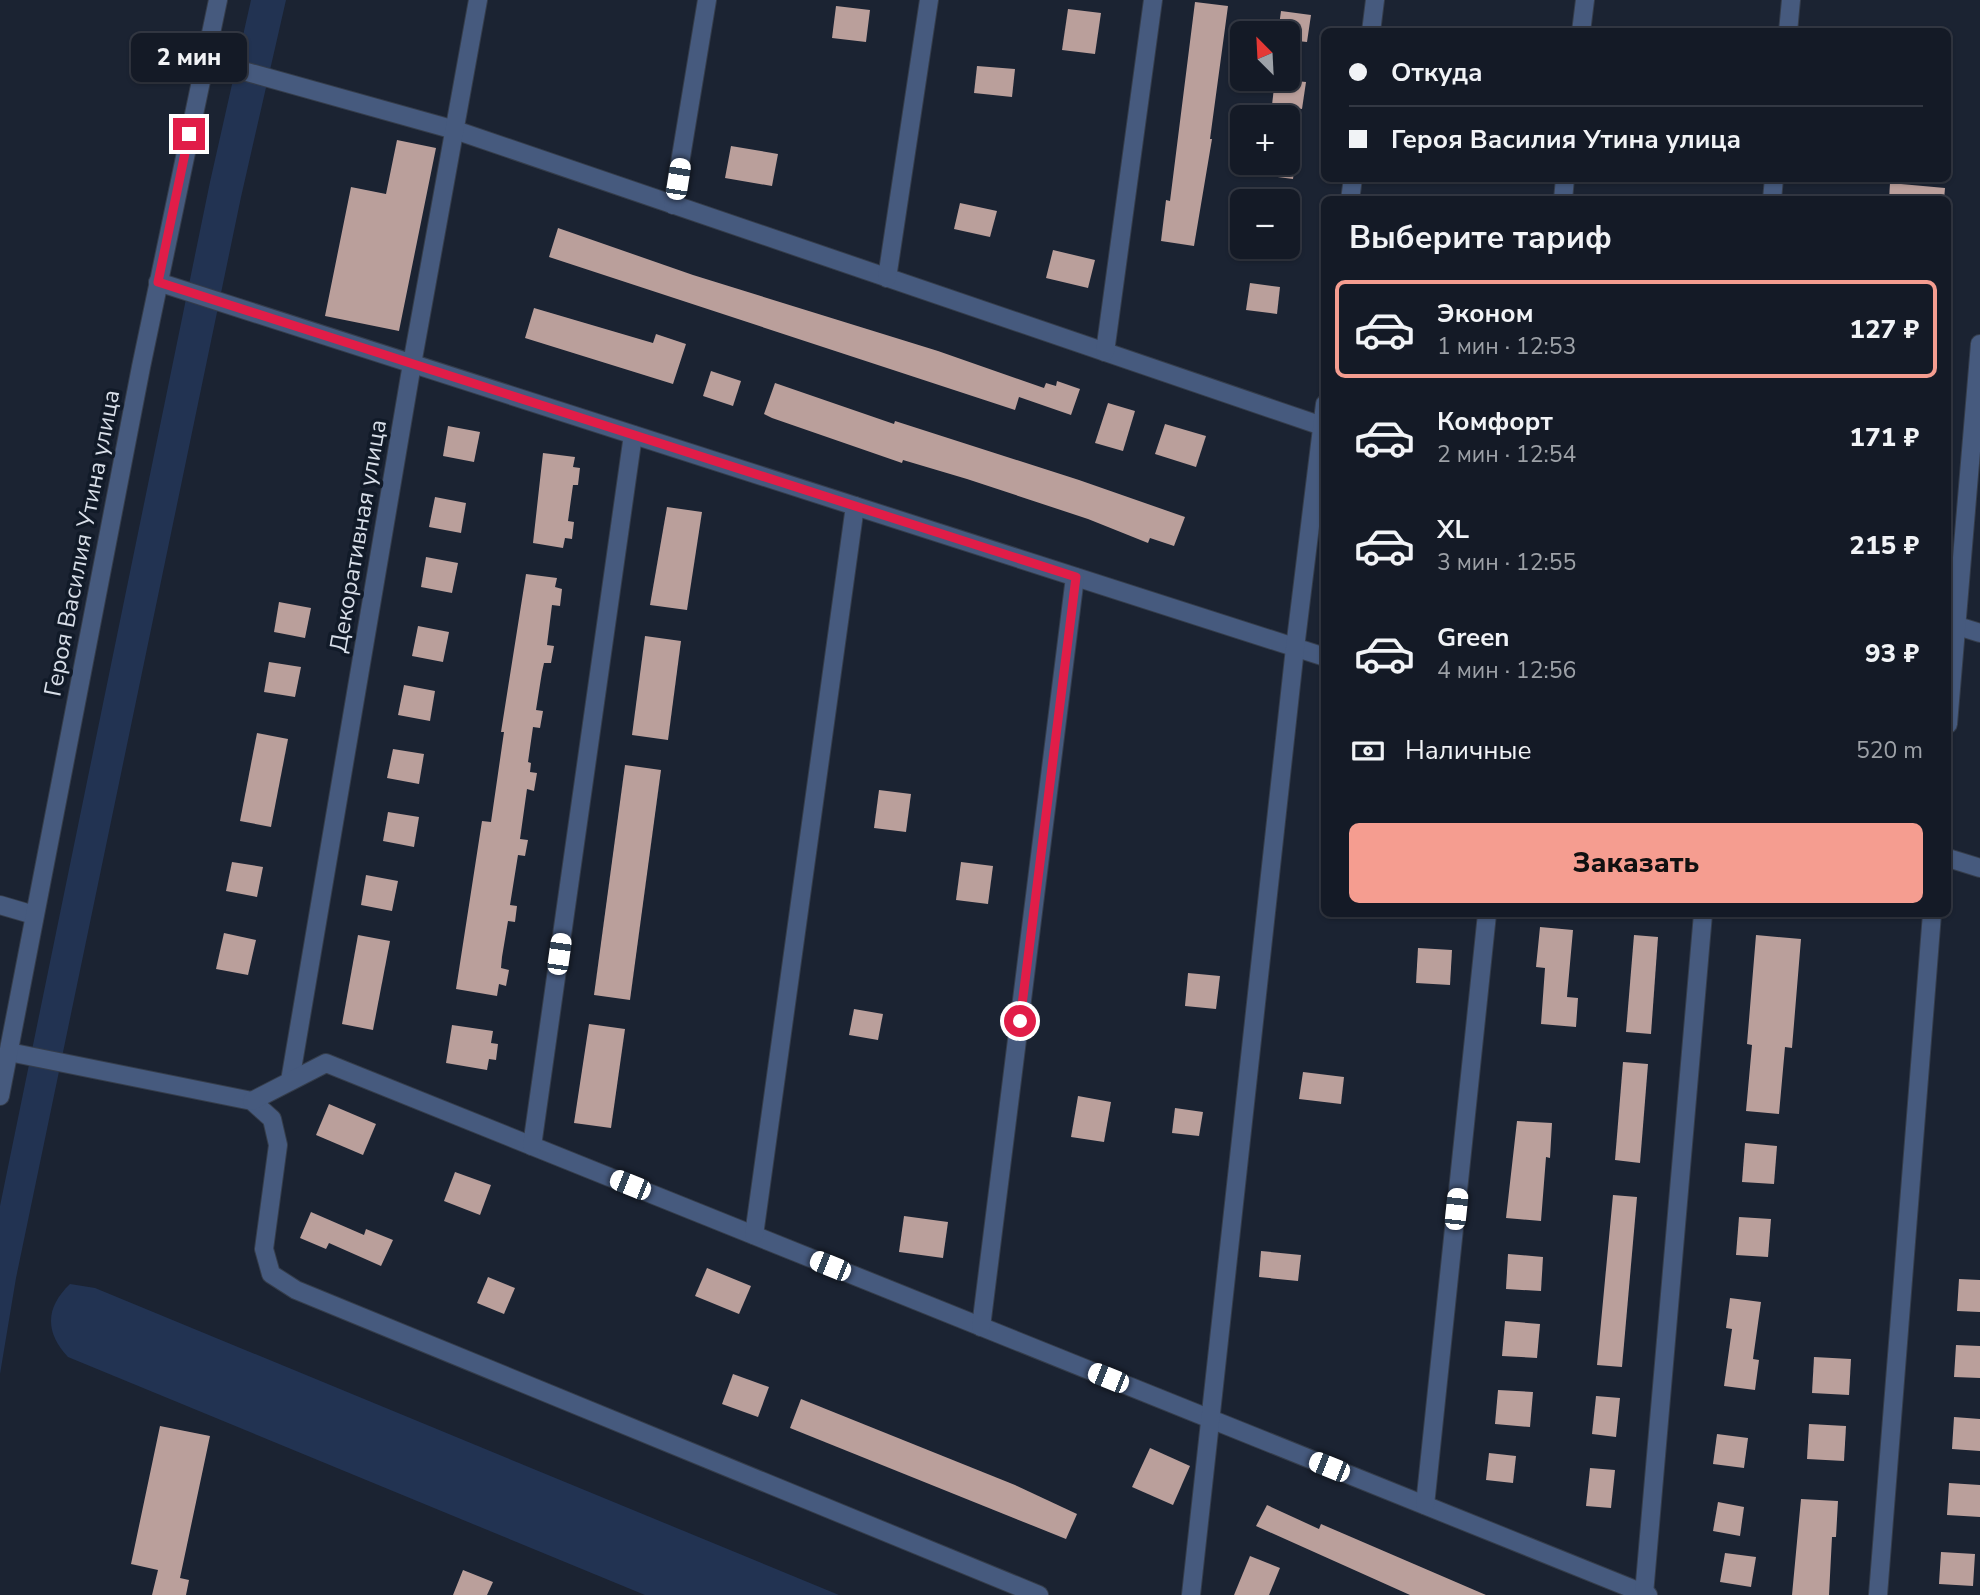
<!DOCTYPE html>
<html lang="ru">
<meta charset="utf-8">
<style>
body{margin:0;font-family:"Nunito Sans",sans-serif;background:#212732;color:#f1f3f6;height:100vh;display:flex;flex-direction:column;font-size:26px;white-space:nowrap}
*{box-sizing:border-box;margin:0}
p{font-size:23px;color:#9da1a7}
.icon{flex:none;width:38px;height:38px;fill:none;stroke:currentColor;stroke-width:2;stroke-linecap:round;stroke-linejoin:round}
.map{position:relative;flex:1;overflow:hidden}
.drawer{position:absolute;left:1321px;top:196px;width:630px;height:721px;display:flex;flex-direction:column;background:#141a26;border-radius:10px;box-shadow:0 2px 5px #0004,0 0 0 2px #333843}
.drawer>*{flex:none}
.top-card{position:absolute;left:1321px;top:28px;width:630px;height:154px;border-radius:10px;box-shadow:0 2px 5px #0004,0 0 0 2px #333843;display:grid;align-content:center;height:154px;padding:0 28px;background:#141a26}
.needle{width:46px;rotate:336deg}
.controls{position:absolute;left:1230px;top:21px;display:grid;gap:14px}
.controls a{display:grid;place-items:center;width:70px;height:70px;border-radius:10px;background:#141a26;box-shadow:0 2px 5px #0004,0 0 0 2px #333843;font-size:35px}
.end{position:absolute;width:32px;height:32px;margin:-16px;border:9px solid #e11d48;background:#fff;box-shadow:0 0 0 4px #fff}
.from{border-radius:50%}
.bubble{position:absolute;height:49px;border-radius:10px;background:#141a26;box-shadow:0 2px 5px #0004,0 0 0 2px #333843;font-size:23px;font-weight:800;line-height:49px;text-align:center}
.car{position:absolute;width:21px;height:42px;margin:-21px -10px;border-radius:9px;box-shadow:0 0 5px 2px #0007;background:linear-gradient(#fff 24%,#345 0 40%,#fff 0 76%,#345 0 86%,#fff 0)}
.top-card b{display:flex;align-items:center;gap:24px;height:66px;font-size:26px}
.top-card b+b{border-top:2px solid #333843}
.top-card i{width:18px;height:18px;background:#f1f3f6}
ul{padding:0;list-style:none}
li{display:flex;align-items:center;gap:21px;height:98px;margin:0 14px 10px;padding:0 14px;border:4px solid transparent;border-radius:10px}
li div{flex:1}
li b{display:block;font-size:26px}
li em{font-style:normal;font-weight:800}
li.selected{border-color:#f59d90}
li>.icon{width:63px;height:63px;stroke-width:1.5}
h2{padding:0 28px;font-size:32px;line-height:84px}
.pay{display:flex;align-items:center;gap:18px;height:77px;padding:0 28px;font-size:26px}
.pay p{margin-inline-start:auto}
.button{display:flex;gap:14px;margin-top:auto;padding:14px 28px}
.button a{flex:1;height:80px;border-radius:10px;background:#f59d90;color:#111;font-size:28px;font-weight:800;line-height:80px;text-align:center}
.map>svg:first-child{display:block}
.green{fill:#223352}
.building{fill:#ba9f9b}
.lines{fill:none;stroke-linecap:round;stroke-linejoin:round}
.street-casing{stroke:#353d4b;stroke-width:20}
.street{stroke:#465a7e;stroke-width:18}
.route{stroke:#e11d48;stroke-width:9}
.labels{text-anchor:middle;stroke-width:7;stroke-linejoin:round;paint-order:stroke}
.street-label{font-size:24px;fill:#d8dee8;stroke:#111a28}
</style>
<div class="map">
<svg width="1980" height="1595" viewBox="0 0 1980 1595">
<rect width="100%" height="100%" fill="#1b2332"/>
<g class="green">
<polygon points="251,0 286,0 241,197 16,1278 0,1374 0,1206 210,182"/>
<path d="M 70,1284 L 95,1288 L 839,1595 L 645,1595 L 68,1357 C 45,1332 45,1308 70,1284 Z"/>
</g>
<g class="building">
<polygon points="1195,2 1228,6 1210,139 1212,139 1194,246 1161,241 1166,200 1170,201"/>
<polygon points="836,6 870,10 866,42 832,38"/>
<polygon points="1068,9 1101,13 1095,54 1062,50"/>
<polygon points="1281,11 1311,15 1307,42 1288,40 1288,33 1278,33"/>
<polygon points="977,66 1015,69 1012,97 974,93"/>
<polygon points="1275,79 1306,82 1302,109 1272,105"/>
<polygon points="397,140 436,148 399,331 325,316 351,187 386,194"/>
<polygon points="731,146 778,154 772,186 725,178"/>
<polygon points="1249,163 1295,163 1293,179 1248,173"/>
<polygon points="1890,183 1945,188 1944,200 1889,200"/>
<polygon points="960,203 997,211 990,237 954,229"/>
<polygon points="558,228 693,275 938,351 1044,388 1046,383 1056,386 1057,381 1080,389 1071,415 1019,397 1015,410 549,257"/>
<polygon points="1053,250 1095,260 1088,288 1046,278"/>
<polygon points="1250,283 1280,287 1277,314 1246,310"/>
<polygon points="534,308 653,343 656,334 686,344 673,384 525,338"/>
<polygon points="711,371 741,381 733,406 703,396"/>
<polygon points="775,383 894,424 895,421 1079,480 1185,517 1174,546 1150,538 1148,543 1088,519 967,479 903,460 902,463 772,418 764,414"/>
<polygon points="1108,403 1135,411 1123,451 1095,443"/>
<polygon points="1165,424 1206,436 1196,467 1155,454"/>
<polygon points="448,426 480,432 474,462 443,456"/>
<polygon points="543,453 575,457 573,467 580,468 578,485 573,485 568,521 574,522 572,539 565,538 563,548 533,543"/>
<polygon points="435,497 466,503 461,533 429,527"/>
<polygon points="667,507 702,512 687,610 650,605"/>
<polygon points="426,557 458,563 452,593 421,587"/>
<polygon points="526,574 557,578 555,587 562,589 560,606 552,605 547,645 554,646 551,663 544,663 542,672 536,710 543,711 540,728 533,727 528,762 531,763 530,772 537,773 534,791 527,789 520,839 528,840 525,856 518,855 510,905 517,906 515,922 508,921 502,957 501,968 509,970 506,986 499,984 497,996 456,989 482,821 491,822 504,732 501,732"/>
<polygon points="279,602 311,608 305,638 274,632"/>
<polygon points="418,626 449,632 443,662 412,656"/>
<polygon points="645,636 681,641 668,740 632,735"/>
<polygon points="269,662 301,667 295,697 264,692"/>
<polygon points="404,685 435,691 430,721 398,715"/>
<polygon points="257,733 288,739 271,827 240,821"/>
<polygon points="393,749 424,754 419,784 387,778"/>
<polygon points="625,765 661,770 630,1000 594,995"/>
<polygon points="879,790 911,794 906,832 874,828"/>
<polygon points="388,812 419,817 414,847 383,841"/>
<polygon points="232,862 263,867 257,897 226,891"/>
<polygon points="961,862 993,866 988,904 956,900"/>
<polygon points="366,875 398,881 392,911 361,905"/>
<polygon points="1540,927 1573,930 1567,997 1578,998 1576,1027 1541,1024 1545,968 1536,967"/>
<polygon points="224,933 256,940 248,975 216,969"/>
<polygon points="358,935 390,941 373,1030 342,1024"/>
<polygon points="1634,935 1658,937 1651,1034 1626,1032"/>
<polygon points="1756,935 1801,939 1792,1048 1785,1047 1779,1114 1746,1111 1752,1045 1747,1044"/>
<polygon points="1418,948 1452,950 1450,985 1416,983"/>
<polygon points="1188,973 1220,976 1216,1009 1185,1006"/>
<polygon points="854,1009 883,1014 878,1040 849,1035"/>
<polygon points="589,1024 625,1029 611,1128 574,1123"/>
<polygon points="452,1025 493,1031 491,1043 498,1044 496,1060 489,1059 487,1070 446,1063"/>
<polygon points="1623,1062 1648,1064 1640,1163 1615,1160"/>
<polygon points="1303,1072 1344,1077 1341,1104 1299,1099"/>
<polygon points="1078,1096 1111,1102 1104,1142 1071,1137"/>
<polygon points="329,1104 376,1124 363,1155 316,1135"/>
<polygon points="1175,1108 1203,1112 1199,1136 1172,1133"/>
<polygon points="1517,1121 1552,1123 1550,1158 1546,1157 1541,1221 1506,1218"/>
<polygon points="1745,1143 1777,1146 1774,1184 1742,1182"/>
<polygon points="455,1172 491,1185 480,1215 444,1201"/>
<polygon points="1613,1195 1637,1197 1622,1367 1597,1365"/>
<polygon points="311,1212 364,1235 366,1229 393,1240 381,1266 329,1243 326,1249 300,1238"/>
<polygon points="904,1216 948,1222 943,1258 899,1252"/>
<polygon points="1739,1217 1771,1219 1768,1257 1736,1255"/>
<polygon points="1261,1251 1301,1255 1298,1281 1259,1277"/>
<polygon points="1508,1254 1543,1257 1541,1291 1506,1289"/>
<polygon points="707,1268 751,1286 739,1314 695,1296"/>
<polygon points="488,1277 515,1288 504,1314 477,1303"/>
<polygon points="1959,1279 1980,1280 1980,1312 1957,1311"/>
<polygon points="1730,1298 1761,1302 1753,1359 1759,1360 1755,1390 1724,1386 1732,1329 1726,1328"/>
<polygon points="1505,1321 1540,1324 1537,1358 1502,1356"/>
<polygon points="1956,1345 1980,1346 1980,1378 1954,1377"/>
<polygon points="1814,1357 1851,1359 1849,1395 1812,1393"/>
<polygon points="733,1374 769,1387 758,1417 722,1404"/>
<polygon points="1498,1390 1533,1392 1530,1427 1495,1424"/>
<polygon points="1596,1396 1620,1398 1616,1437 1592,1434"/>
<polygon points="801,1399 1015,1485 1077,1514 1066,1539 790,1428"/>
<polygon points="1954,1417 1980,1419 1980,1451 1952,1449"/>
<polygon points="1809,1424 1846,1426 1844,1461 1807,1459"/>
<polygon points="160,1426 210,1436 180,1578 189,1580 186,1595 152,1595 158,1570 131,1564"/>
<polygon points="1717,1434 1748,1438 1744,1468 1713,1464"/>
<polygon points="1150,1448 1190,1466 1173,1505 1132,1487"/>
<polygon points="1489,1453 1516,1456 1513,1483 1486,1480"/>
<polygon points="1590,1468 1615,1470 1611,1508 1586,1506"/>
<polygon points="1949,1483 1980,1485 1980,1517 1947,1515"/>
<polygon points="1801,1499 1838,1501 1836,1537 1832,1537 1829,1595 1792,1595"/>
<polygon points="1718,1502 1744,1507 1740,1536 1713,1531"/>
<polygon points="1267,1505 1319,1529 1321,1524 1486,1595 1410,1595 1256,1526"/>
<polygon points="1941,1552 1975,1554 1973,1586 1939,1584"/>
<polygon points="1725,1553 1756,1557 1751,1587 1720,1582"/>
<polygon points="1250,1556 1280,1568 1269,1595 1234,1595"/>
<polygon points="463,1570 493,1582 487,1595 453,1595"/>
</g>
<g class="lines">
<g class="street-casing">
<g id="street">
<polyline points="1371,32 1375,0"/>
<polyline points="1581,32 1585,0"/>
<polyline points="1788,32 1791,0"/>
<polyline points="204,60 455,130 1325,427"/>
<polyline points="1350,200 1353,178"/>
<polyline points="1563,200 1565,178"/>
<polyline points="1772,200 1774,178"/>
<polyline points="673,205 707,0"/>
<polyline points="887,278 929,0"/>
<polyline points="158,282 1325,657"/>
<polyline points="1105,352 1153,0"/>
<polyline points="1948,623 1980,633"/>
<polyline points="1948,724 1980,344"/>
<polyline points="1948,858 1980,868"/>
<polyline points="0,905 34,915"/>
<polyline points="9,1052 252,1101 272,1119 278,1145 264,1249 271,1274 296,1290 1039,1595"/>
<polyline points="290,1081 412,364 478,0"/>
<polyline points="0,1096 141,367 218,0"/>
<polyline points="252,1101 326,1063 1648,1595"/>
<polyline points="532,1146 633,435"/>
<polyline points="754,1235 855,506"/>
<polyline points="981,1327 1075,577"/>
<polyline points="1425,1505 1487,914"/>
<polyline points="1644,1594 1703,914"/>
<polyline points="1191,1595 1295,648 1325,404"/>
<polyline points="1878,1595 1932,914"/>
</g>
</g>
<use href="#street" class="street"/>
</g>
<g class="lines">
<polyline class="route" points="189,134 158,282 1076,577 1020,1021"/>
</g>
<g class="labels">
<g class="street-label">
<text transform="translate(358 536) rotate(-80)" y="8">Декоративная улица</text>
<text transform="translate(82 543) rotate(-79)" y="8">Героя Василия Утина улица</text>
</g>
</g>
</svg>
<div class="controls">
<a><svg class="needle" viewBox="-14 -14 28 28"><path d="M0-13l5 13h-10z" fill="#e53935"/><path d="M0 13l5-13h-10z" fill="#9da1a7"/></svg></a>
<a>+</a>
<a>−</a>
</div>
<i class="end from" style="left:1020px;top:1021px"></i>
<i class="end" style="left:189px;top:134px"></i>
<div class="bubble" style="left:131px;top:33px;width:116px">2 мин</div>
<i class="car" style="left:678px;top:179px;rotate:9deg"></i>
<i class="car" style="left:559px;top:954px;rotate:8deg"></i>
<i class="car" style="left:630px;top:1185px;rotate:292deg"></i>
<i class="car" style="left:1456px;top:1209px;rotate:6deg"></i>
<i class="car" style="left:830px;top:1266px;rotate:292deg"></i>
<i class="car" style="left:1108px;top:1378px;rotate:292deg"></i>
<i class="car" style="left:1329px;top:1467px;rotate:292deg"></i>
<div class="top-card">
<b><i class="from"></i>Откуда</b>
<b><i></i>Героя Василия Утина улица</b>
</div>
<section class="drawer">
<h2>Выберите тариф</h2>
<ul>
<li class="selected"><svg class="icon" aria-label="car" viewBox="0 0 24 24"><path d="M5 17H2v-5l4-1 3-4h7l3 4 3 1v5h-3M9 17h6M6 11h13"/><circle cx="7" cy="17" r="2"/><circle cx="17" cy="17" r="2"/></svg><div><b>Эконом</b><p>1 мин · 12:53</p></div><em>127 ₽</em></li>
<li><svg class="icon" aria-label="car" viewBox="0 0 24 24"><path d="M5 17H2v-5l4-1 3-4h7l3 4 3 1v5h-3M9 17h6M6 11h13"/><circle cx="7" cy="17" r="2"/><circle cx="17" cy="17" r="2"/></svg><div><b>Комфорт</b><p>2 мин · 12:54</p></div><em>171 ₽</em></li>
<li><svg class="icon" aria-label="car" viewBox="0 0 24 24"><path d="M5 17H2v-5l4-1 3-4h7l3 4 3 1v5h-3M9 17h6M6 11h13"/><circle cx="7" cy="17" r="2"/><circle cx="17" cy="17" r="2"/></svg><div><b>XL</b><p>3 мин · 12:55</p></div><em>215 ₽</em></li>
<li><svg class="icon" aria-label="car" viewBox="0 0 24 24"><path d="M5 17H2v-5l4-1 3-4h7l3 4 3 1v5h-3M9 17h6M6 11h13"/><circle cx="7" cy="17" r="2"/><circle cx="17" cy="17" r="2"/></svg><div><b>Green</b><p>4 мин · 12:56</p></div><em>93 ₽</em></li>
</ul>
<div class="pay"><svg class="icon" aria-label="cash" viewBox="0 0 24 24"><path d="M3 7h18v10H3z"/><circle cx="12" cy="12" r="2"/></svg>Наличные<p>520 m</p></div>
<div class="button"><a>Заказать</a></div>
</section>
</div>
